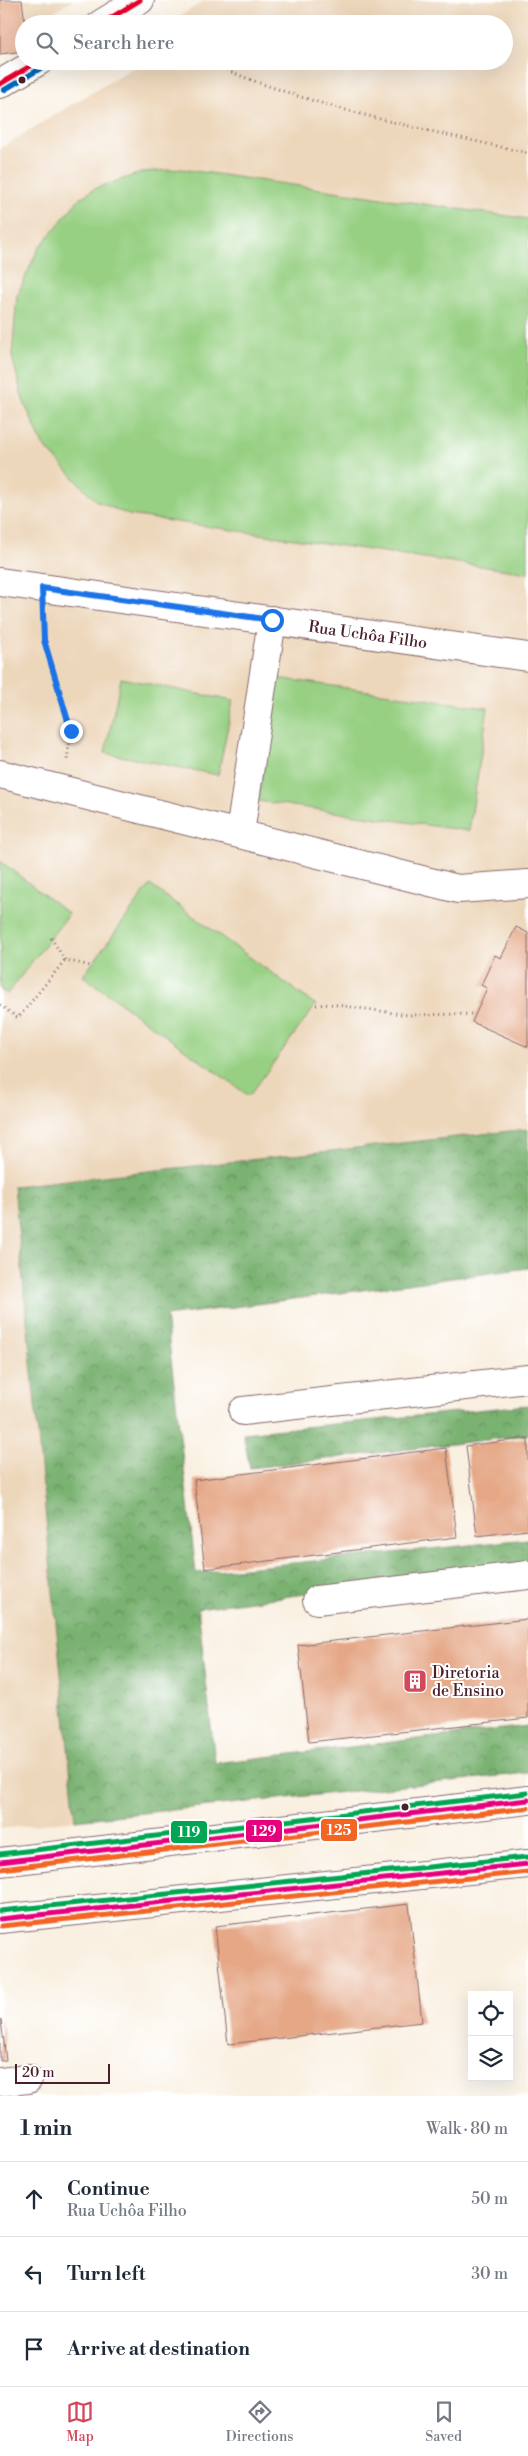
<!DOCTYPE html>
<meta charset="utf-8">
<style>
body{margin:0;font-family:"Libre Bodoni",serif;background:#f2f2f3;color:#1f2937}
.controls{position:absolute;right:15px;bottom:15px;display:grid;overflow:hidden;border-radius:0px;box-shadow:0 5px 20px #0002}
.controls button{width:45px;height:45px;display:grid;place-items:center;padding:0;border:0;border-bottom:1px solid #e0e1e3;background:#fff;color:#1f2937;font:25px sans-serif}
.scale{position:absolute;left:15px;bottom:12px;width:95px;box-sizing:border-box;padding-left:5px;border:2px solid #4a1f2b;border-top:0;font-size:14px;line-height:18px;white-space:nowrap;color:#4a1f2b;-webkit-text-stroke:4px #fff;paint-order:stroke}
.stop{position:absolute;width:15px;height:15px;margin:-11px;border:4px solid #1a73e8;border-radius:50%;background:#fff}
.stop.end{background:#1a73e8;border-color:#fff;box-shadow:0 1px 5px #0008}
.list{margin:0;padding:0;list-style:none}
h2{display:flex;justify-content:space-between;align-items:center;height:65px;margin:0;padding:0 20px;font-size:21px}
h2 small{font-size:16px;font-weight:400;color:#747a83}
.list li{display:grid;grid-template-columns:32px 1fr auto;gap:15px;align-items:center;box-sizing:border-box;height:75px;padding:0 20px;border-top:1px solid #e0e1e3}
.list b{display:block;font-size:19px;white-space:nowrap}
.list p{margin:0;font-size:16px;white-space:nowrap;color:#747a83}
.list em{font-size:16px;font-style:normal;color:#747a83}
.icon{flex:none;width:28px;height:28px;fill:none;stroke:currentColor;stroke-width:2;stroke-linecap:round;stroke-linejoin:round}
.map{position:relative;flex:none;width:528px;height:2096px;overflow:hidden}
.search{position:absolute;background:#fff;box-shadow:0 5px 20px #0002;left:15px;right:15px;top:15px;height:55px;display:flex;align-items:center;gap:12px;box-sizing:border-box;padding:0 18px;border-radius:28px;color:#747a83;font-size:19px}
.sheet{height:290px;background:#fff}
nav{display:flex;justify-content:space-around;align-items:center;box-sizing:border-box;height:70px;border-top:1px solid #e0e1e3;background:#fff;font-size:14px;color:#747a83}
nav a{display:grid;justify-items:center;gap:2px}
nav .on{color:#d1495b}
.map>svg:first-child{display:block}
</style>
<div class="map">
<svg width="528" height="2096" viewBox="0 0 528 2096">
<defs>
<pattern id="forest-crowns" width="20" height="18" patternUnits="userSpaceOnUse" patternTransform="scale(1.25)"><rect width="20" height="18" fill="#79b271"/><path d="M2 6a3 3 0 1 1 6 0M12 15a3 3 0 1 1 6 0" fill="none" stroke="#65905d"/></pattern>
</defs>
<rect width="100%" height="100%" fill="#fff"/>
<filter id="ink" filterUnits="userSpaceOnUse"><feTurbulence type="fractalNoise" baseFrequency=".02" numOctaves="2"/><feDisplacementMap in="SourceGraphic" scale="10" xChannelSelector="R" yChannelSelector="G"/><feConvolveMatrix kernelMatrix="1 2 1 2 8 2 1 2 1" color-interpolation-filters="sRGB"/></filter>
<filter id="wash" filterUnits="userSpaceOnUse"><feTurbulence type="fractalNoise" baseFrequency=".0096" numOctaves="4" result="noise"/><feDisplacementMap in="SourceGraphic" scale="20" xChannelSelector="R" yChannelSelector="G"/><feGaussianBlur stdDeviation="1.12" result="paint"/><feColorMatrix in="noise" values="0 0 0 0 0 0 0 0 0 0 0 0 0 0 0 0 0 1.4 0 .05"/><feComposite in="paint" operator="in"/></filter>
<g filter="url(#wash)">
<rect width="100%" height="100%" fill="#f9f0e1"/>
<!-- built -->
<path fill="#edd7bb" d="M0 0H73L34 24H24Z
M206 0H528V1129L14 1186 75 1820 0 1829V148L144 61H504V24H167Z"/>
<!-- grass -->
<path fill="#97d083" stroke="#707857" d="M181 169 528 219V573L129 515 96 501 43 445 23 400 12 356 17 296 38 249 80 198 96 188 144 172Z
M121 678 233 701 218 775 105 753Z
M277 678 488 708 469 831 258 801Z
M0 861 69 914 7 994 0 989Z
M150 885 316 1005 249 1096 83 976Z"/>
<!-- forest -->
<path fill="url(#forest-crowns)" stroke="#62684e" d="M528 1129V1268L166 1316 196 1573 528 1539V1565L198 1608 215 1763 528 1726V1773L75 1820 14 1186Z
M528 1405V1435L250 1468 243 1433Z"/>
<g id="blocks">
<!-- building -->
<path fill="#e5a786" d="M0 0H22L25 24 24 51 0 54Z
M516 927 528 933V1047L472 1022 487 988 481 985 495 955 501 958Z
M528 1438V1530L477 1536 466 1446Z
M446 1448 457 1537 205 1569 194 1480Z
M528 1619V1718L309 1742 298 1645Z
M409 1904 422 2022 228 2044 215 1926Z
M1 2019 6 2060 0 2061V2020Z"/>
</g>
</g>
<g filter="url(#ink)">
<use href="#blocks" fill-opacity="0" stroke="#87686b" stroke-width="1"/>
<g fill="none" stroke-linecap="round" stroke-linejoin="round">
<!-- minor casing -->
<g stroke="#87686b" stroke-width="30">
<path id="minor" d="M101 24 140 0
M0 84 39 61
M0 582 528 657
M0 774 458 889 528 884
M240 833 272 620
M243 1411 528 1379
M317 1600 528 1575
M0 2082 28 2079"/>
</g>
<!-- major casing -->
<g stroke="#87686b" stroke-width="30">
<path id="major" d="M0 1862 528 1800
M0 1919 528 1864"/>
</g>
<!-- path -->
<path stroke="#87686b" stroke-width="3" stroke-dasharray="1 4" stroke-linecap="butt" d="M209 61C238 77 269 86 301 97 376 120 452 136 528 153
M43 618V640L71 731 67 760
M51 938 65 960 91 966
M0 1005 18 1018 65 960
M316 1005 330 1004 408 1015 475 1014"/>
<!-- minor -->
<use href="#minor" stroke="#fff" stroke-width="28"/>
<!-- major -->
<use href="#major" stroke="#fff" stroke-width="28"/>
<!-- bus-1 casing -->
<g stroke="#fff" stroke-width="9">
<path id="bus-1" d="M0 1862 528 1800
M0 1919 528 1864"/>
</g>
<!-- bus-2 casing -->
<g stroke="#fff" stroke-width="9">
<path id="bus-2" d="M1 1869 528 1808
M1 1926 528 1872"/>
</g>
<!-- bus-3 casing -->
<g stroke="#fff" stroke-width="9">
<path id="bus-3" d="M0 1854 527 1793
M0 1911 527 1857"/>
</g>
<!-- bus-4 casing -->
<g stroke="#fff" stroke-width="9">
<path id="bus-4" d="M101 24 140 0
M0 84 39 61"/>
</g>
<!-- bus-5 casing -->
<g stroke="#fff" stroke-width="9">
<path id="bus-5" d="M4 90 43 67"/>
</g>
<!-- bus-1 -->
<use href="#bus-1" stroke="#e5007d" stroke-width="5"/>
<!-- bus-2 -->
<use href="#bus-2" stroke="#f26522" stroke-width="5"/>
<!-- bus-3 -->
<use href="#bus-3" stroke="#00a651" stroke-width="5"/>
<!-- bus-4 -->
<use href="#bus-4" stroke="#e4002b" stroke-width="5"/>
<!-- bus-5 -->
<use href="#bus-5" stroke="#0065bd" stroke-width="5"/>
</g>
</g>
<g fill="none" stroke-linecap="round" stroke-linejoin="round" filter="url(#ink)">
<!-- route -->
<path stroke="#1a73e8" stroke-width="6" d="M71 731 44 640 42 588 272 620"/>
</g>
<!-- icons -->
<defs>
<g id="building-square" transform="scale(1.25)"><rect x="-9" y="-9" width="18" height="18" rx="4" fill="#d1495b" stroke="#fff"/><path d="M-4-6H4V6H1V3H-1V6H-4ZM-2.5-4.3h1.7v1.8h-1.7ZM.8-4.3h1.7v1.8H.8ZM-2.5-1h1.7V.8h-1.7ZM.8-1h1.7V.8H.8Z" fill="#fff"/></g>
</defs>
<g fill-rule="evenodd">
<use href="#building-square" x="415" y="1681"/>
</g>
<!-- markers -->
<g fill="#4a1f2b" stroke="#fff" stroke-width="2">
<circle cx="22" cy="80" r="4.5"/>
<circle cx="405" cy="1807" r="4.5"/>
</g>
<g text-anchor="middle" stroke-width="4" stroke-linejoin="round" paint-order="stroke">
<!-- street labels -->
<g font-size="16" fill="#4a1f2b" stroke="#fff">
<text transform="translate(368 634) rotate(8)" y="6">Rua Uchôa Filho</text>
</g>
<!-- poi labels -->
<g font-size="16" fill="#4a1f2b" stroke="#fff" text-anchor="start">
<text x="432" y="1678">Diretoria<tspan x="432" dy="18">de Ensino</tspan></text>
</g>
</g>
<g stroke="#fff" stroke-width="2">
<rect x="320" y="1818" width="38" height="24" rx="5" fill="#f26522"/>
<rect x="245" y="1819" width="38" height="24" rx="5" fill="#e5007d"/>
<rect x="170" y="1820" width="38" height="24" rx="5" fill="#00a651"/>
</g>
<g font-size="14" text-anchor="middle" font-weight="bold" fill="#fff">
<text x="339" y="1835">125</text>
<text x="264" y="1836">129</text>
<text x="189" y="1837">119</text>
</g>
</svg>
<div class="controls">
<button><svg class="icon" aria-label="locate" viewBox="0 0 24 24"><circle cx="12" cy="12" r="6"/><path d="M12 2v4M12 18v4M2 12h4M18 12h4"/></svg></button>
<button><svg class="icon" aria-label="layers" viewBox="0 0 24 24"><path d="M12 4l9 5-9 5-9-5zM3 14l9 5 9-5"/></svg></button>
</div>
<div class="scale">20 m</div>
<div class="stop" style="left:272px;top:620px"></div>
<div class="stop end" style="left:71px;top:731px"></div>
<div class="search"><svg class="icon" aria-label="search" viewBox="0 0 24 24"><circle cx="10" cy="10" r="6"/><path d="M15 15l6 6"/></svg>Search here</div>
</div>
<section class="sheet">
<h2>1 min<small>Walk · 80 m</small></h2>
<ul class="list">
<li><svg class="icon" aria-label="ahead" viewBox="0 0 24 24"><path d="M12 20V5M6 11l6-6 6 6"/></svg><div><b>Continue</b><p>Rua Uchôa Filho</p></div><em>50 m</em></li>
<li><svg class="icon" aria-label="left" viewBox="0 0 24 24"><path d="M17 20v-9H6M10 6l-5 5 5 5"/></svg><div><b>Turn left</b></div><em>30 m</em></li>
<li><svg class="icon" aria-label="arrive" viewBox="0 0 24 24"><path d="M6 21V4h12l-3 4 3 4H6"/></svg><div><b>Arrive at destination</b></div></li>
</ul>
</section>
<nav>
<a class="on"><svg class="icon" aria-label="map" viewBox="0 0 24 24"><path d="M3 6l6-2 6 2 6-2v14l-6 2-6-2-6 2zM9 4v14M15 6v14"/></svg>Map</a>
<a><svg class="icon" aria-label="directions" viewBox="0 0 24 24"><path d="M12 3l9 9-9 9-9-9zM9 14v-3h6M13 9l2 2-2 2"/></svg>Directions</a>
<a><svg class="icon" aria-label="saved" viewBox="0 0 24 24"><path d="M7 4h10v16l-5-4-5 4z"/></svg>Saved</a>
</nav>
